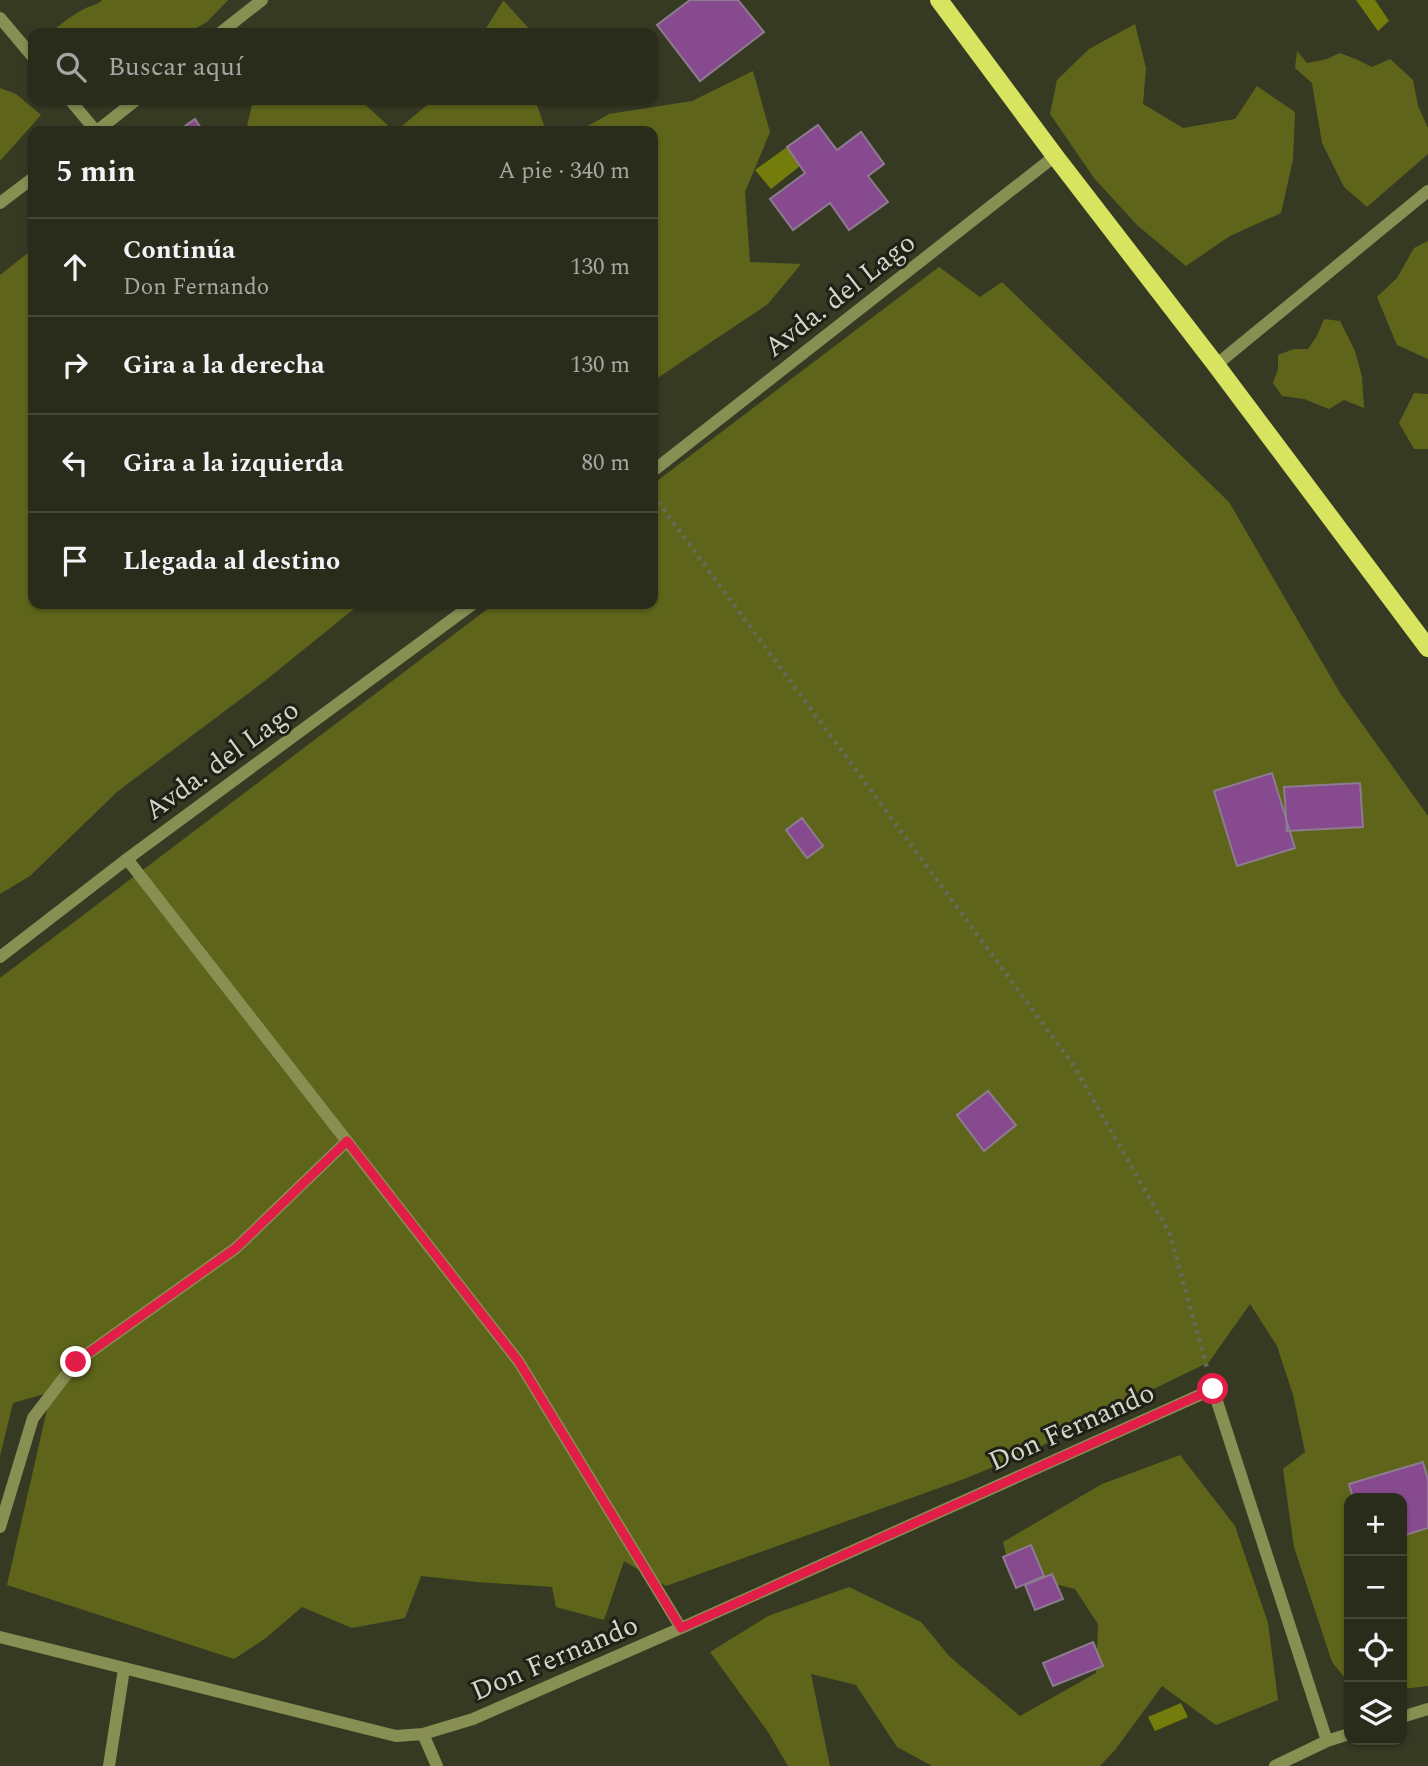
<!DOCTYPE html>
<html lang="es">
<meta charset="utf-8">
<style>
body{margin:0;font-family:Spectral,serif;background:#313423;color:#f1f3f6}
.controls{position:absolute;right:21px;bottom:21px;display:grid;overflow:hidden;border-radius:14px;box-shadow:0 2px 5px #0004}
.controls button{width:63px;height:63px;display:grid;place-items:center;padding:0;border:0;border-bottom:2px solid #454839;background:#292c1a;color:#f1f3f6;font:35px sans-serif}
.stop{position:absolute;width:21px;height:21px;margin:-16px;border:5px solid #e11d48;border-radius:50%;background:#fff}
.stop.end{background:#e11d48;border-color:#fff;box-shadow:0 2px 7px #0008}
.list{margin:0;padding:0;list-style:none}
h2{display:flex;justify-content:space-between;align-items:center;height:91px;margin:0;padding:0 28px;font-size:30px}
h2 small{font-size:23px;font-weight:400;color:#a5a7a2}
.list li{display:grid;grid-template-columns:46px 1fr auto;gap:21px;align-items:center;box-sizing:border-box;height:98px;padding:0 28px;border-top:2px solid #454839}
.list b{display:block;font-size:26px;white-space:nowrap}
.list p{margin:0;font-size:23px;white-space:nowrap;color:#a5a7a2}
.list em{font-size:23px;font-style:normal;color:#a5a7a2}
.icon{flex:none;width:38px;height:38px;fill:none;stroke:currentColor;stroke-width:2;stroke-linecap:round;stroke-linejoin:round}
.map{position:relative;flex:none;width:1428px;height:1766px;overflow:hidden}
.search{position:absolute;background:#292c1a;box-shadow:0 2px 5px #0004;left:28px;top:28px;width:630px;height:77px;display:flex;align-items:center;gap:18px;box-sizing:border-box;padding:0 24px;border-radius:14px;color:#a5a7a2;font-size:26px}
.panel{position:absolute;background:#292c1a;box-shadow:0 2px 5px #0004;left:28px;top:126px;width:630px;height:483px;border-radius:14px}
.map>svg:first-child{display:block}
</style>
<div class="map">
<svg width="1428" height="1766" viewBox="0 0 1428 1766">
<rect width="100%" height="100%" fill="#373a23"/>
<!-- green -->
<path fill="#5e651b" d="M102 0H228L208 21 189 33H50C61 24 73 14 86 8 93 5 97 5 102 0Z
M503 1H504L533 33H483Z
M1135 24 1146 68 1143 104 1183 128 1235 119 1257 86 1295 112 1293 160 1281 213 1230 236 1186 266 1137 225 1094 178 1050 114 1057 80 1089 49Z
M1297 51 1307 63 1327 59 1340 53 1358 60 1372 67 1390 59 1413 80 1418 106 1428 128V154L1367 207 1344 187 1322 143 1312 83 1295 68Z
M753 71 770 132 745 192 750 262 801 264 768 304 653 381V131H579L609 114 692 101Z
M0 88 16 94 41 115 0 161Z
M253 100H360L394 131H246Z
M433 100H537L536 102 546 131H396Z
M1428 241V359L1397 345 1377 297 1397 278 1414 248Z
M33 249V604H360L266 680 118 791 30 876 0 894V275Z
M939 267 980 297 1002 282 1229 502 1340 693 1428 816V1686L1402 1689V1498H1349V1683L1332 1662 1294 1547 1283 1469 1305 1452 1293 1395 1277 1346 1250 1304 1209 1362 1100 1415 1034 1450 964 1479 666 1586 624 1561 604 1620 556 1607 552 1587 477 1582 421 1576 405 1618 352 1628 302 1607 266 1638 234 1659 7 1585 51 1392 13 1403 0 1456V978L494 604H653V484Z
M1324 319 1340 321 1355 351 1362 377 1364 408 1344 400 1329 409 1304 399 1282 396 1273 383 1278 369V355L1294 349H1308L1317 336Z
M1414 393 1428 394V449H1414L1399 423Z
M1180 1455 1235 1526 1268 1623 1278 1700 1216 1725 1162 1686 1115 1750 1100 1766H932L897 1747 856 1685 811 1674 830 1766H788L768 1732 710 1652 768 1616 849 1587 921 1622 950 1657 1020 1716 1096 1673 1098 1624 1075 1589 1010 1573 1003 1542 1102 1484Z"/>
<!-- water -->
<path fill="#747d0b" d="M1356 0H1375L1389 21 1378 31Z
M787 147 800 166 771 189 755 170Z
M1181 1703 1188 1717 1155 1731 1148 1717Z"/>
<!-- building -->
<path fill="#874a8e" stroke="#8d7b8f" stroke-width="2" d="M690 0H738L764 32 700 81 657 25Z
M195 119 203 131H178Z
M818 125 837 150 861 132 884 164 868 176 888 202 849 230 830 203 793 230 770 199 805 173 787 147Z
M1272 773 1295 848 1237 866 1214 791Z
M1360 783 1363 827 1287 831 1284 787Z
M802 818 823 846 807 858 786 830Z
M988 1091 1016 1125 984 1151 957 1115Z
M1423 1462 1428 1480V1528L1402 1536V1498H1353L1349 1484Z
M1031 1545 1044 1576 1016 1588 1003 1557Z
M1052 1574 1063 1599 1035 1610 1025 1585Z
M1093 1642 1103 1666 1053 1686 1043 1663Z"/>
<g fill="none" stroke-linecap="round" stroke-linejoin="round">
<!-- path -->
<path stroke="#676a56" stroke-width="4.5" stroke-dasharray="3.5 5" stroke-linecap="butt" d="M653 495 1072 1063 1170 1234 1207 1368"/>
<!-- minor -->
<path stroke="#878f53" stroke-width="12" d="M0 18 33 57
M220 33 262 0
M70 100 96 131
M97 131 136 100
M0 203 33 178
M1216 365 1428 191
M653 471 1055 156
M127 859 519 1362 681 1628
M0 957 127 859 473 604
M0 1527 33 1418 76 1362 236 1248 347 1141
M0 1637 396 1736 423 1734 473 1719 681 1628 1213 1389 1327 1741
M1402 1717 1428 1709
M423 1734 437 1766
M109 1766 124 1669
M1275 1766 1327 1741 1349 1734"/>
<!-- major -->
<path stroke="#d7e460" stroke-width="18" d="M939 0 1055 156 1216 365 1428 648"/>
</g>
<g fill="none" stroke-linecap="round" stroke-linejoin="round">
<!-- route -->
<path stroke="#e11d48" stroke-width="9" d="M76 1362 236 1248 347 1141 519 1362 681 1628 1213 1389"/>
</g>
<g text-anchor="middle" stroke-width="6" stroke-linejoin="round" paint-order="stroke">
<!-- street labels -->
<g font-size="28" fill="#d4d6c9" stroke="#1f2016">
<text transform="translate(839 294) rotate(-38)" y="10">Avda. del Lago</text>
<text transform="translate(221 759) rotate(-36)" y="10">Avda. del Lago</text>
<text transform="translate(1071 1426) rotate(-24)" y="10">Don Fernando</text>
<text transform="translate(554 1657) rotate(-23)" y="10">Don Fernando</text>
</g>
</g>
</svg>
<div class="controls">
<button>+</button>
<button>−</button>
<button><svg class="icon" aria-label="locate" viewBox="0 0 24 24"><circle cx="12" cy="12" r="6"/><path d="M12 2v4M12 18v4M2 12h4M18 12h4"/></svg></button>
<button><svg class="icon" aria-label="layers" viewBox="0 0 24 24"><path d="M12 4l9 5-9 5-9-5zM3 14l9 5 9-5"/></svg></button>
</div>
<div class="stop" style="left:1213px;top:1389px"></div>
<div class="stop end" style="left:76px;top:1362px"></div>
<div class="search"><svg class="icon" aria-label="search" viewBox="0 0 24 24"><circle cx="10" cy="10" r="6"/><path d="M15 15l6 6"/></svg>Buscar aquí</div>
<section class="panel">
<h2>5 min<small>A pie · 340 m</small></h2>
<ul class="list">
<li><svg class="icon" aria-label="ahead" viewBox="0 0 24 24"><path d="M12 20V5M6 11l6-6 6 6"/></svg><div><b>Continúa</b><p>Don Fernando</p></div><em>130 m</em></li>
<li><svg class="icon" aria-label="right" viewBox="0 0 24 24"><path d="M7 20v-9h11M14 6l5 5-5 5"/></svg><div><b>Gira a la derecha</b></div><em>130 m</em></li>
<li><svg class="icon" aria-label="left" viewBox="0 0 24 24"><path d="M17 20v-9H6M10 6l-5 5 5 5"/></svg><div><b>Gira a la izquierda</b></div><em>80 m</em></li>
<li><svg class="icon" aria-label="arrive" viewBox="0 0 24 24"><path d="M6 21V4h12l-3 4 3 4H6"/></svg><div><b>Llegada al destino</b></div></li>
</ul>
</section>
</div>
